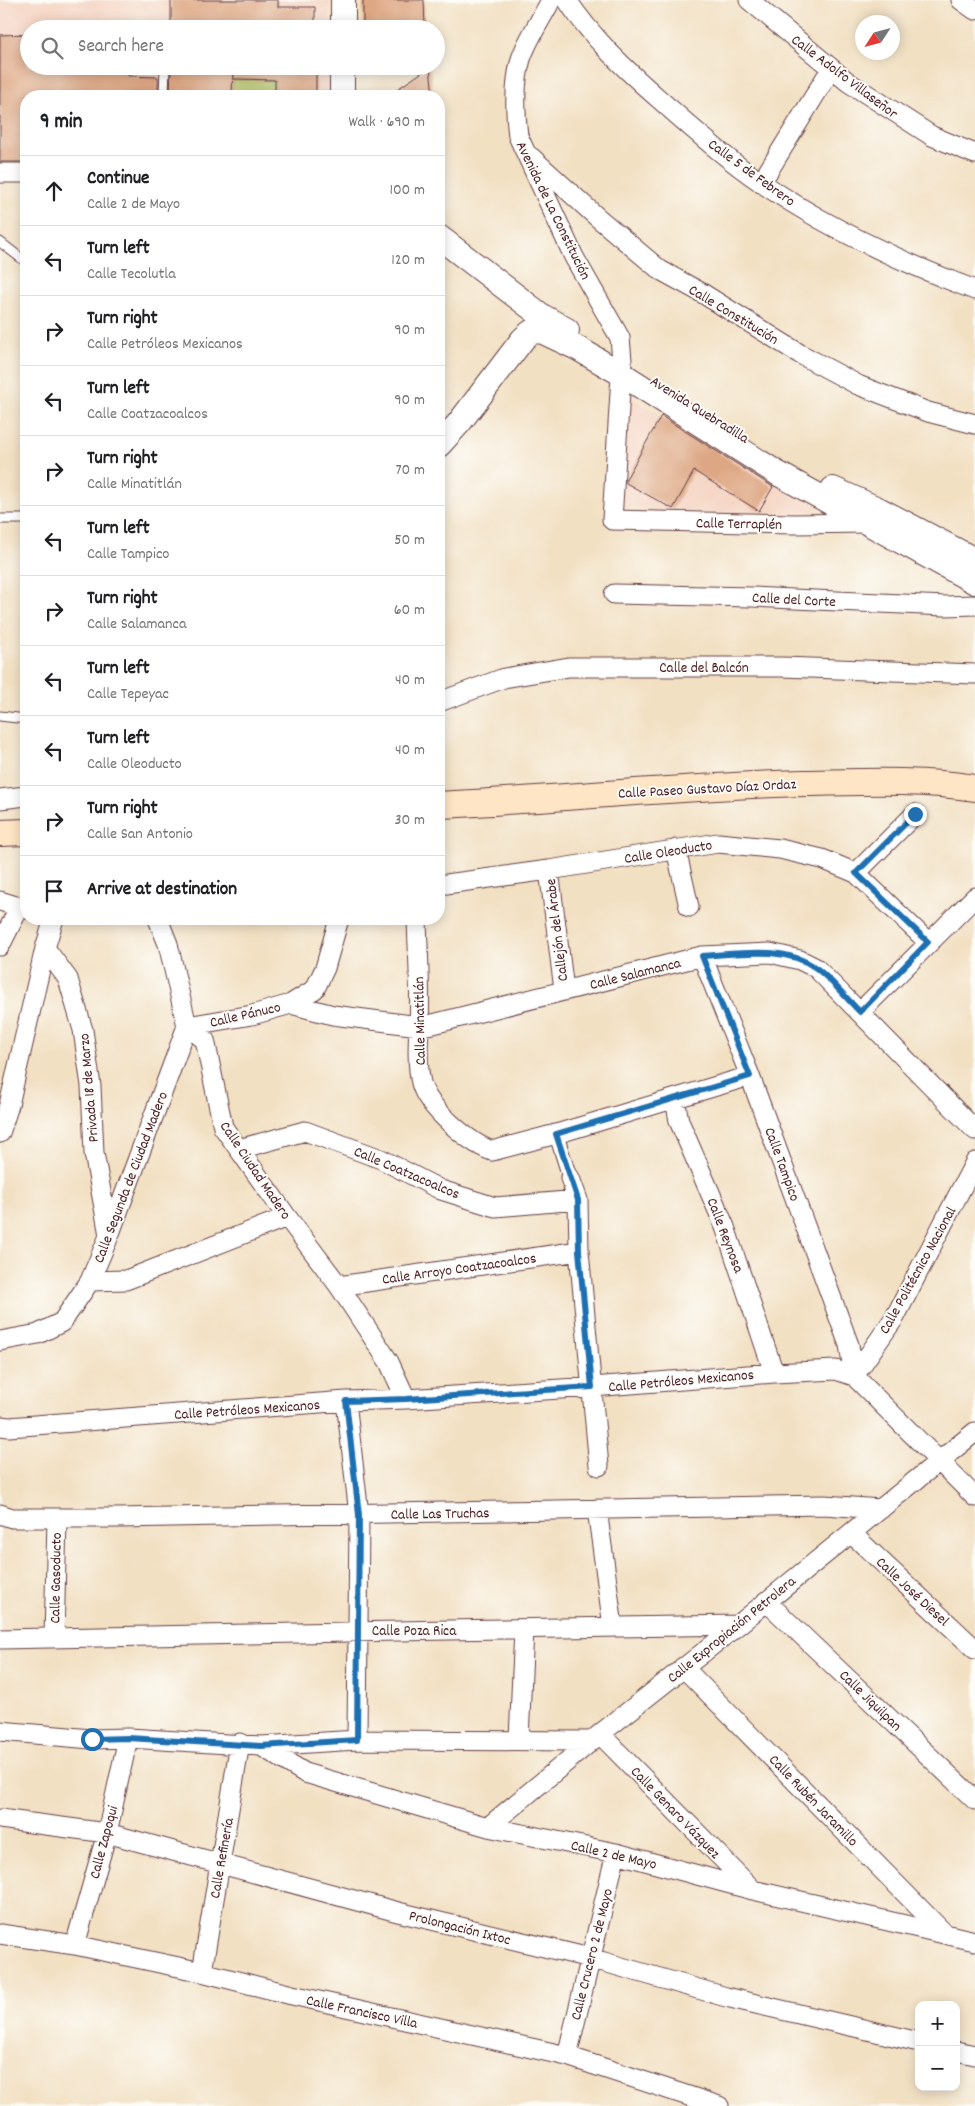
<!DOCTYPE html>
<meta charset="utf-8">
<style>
body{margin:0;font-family:Dekko,sans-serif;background:#f6f6f6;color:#202124}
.controls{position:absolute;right:15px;bottom:15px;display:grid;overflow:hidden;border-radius:10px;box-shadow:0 2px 12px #0003}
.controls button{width:45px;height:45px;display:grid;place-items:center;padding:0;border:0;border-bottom:1px solid #e0e0e0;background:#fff;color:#202124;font:25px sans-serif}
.compass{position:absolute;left:855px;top:15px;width:45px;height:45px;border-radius:50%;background:#fff;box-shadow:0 2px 12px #0003;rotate:234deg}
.stop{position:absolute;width:15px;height:15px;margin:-11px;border:4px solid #1f6fb2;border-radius:50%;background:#fff}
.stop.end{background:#1f6fb2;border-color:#fff;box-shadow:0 1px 5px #0008}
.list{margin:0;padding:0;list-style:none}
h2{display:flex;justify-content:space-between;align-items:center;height:65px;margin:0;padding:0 20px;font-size:21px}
h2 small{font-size:16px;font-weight:400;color:#757577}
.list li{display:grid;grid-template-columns:32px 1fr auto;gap:15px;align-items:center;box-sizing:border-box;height:70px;padding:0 20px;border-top:1px solid #e0e0e0}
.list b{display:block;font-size:19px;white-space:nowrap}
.list p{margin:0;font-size:16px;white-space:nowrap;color:#757577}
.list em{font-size:16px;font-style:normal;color:#757577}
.icon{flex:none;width:28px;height:28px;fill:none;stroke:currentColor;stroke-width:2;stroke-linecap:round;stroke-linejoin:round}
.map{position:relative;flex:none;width:975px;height:2106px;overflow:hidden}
.search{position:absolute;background:#fff;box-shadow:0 2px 12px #0003;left:20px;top:20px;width:425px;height:55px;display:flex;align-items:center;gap:12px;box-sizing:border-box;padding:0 18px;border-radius:28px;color:#757577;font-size:19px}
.panel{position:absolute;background:#fff;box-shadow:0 2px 12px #0003;left:20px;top:90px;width:425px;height:835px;border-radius:20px}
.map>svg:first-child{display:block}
</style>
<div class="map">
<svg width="975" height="2106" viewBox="0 0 975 2106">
<rect width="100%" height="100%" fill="#fdfcf7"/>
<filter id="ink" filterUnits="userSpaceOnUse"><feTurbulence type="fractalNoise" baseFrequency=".02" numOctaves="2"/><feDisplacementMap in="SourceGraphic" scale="10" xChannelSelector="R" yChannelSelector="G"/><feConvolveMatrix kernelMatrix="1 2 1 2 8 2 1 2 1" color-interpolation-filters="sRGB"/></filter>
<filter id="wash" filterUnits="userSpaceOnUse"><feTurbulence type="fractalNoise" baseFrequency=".0096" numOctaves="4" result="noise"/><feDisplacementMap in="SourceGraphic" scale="20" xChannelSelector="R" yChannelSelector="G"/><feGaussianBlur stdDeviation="1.12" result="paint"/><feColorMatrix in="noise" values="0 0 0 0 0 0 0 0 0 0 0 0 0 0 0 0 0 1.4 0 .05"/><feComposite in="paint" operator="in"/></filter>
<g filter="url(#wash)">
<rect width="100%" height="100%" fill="#f2e0c3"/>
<!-- built -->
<path fill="#f5d3c1" d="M0 0H329V29H29V66H330V96H26V166H0Z
M624 393 816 507 808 520 623 507Z"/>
<!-- green -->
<path fill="#b1bd5f" stroke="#7e6e45" d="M233 79 275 80V96H232Z"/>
<g id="blocks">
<!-- building -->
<path fill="#dea784" d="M171 0H278V7H315V29H171Z
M363 0H424L425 29H363Z
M29 34V66H128V76L158 77V96H26V162H0V35Z
M171 66H233L232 96H170Z
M234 66H316V96H275V80L234 79Z
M430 67 433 96H387Z
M661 416 773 487 759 511 694 471 673 509 626 483V479Z"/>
</g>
</g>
<g filter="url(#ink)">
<use href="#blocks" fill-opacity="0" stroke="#633c42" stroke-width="1"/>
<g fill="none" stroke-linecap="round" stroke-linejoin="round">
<!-- service casing -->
<g stroke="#633c42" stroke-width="11">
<path id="service" d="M164 96 165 66
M0 242 26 262
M0 519H26
M0 716 26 719"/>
</g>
<!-- pedestrian casing -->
<g stroke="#633c42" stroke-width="16">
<path id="pedestrian" d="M556 1134 570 1178"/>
</g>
<!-- minor casing -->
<g stroke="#633c42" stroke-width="21">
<path id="minor" d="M551 0C542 18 527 40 521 59 514 83 515 111 518 136L574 257 620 338 622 360 612 520 795 524 867 523
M567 0C592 38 625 69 659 99 692 128 726 159 762 183 827 228 901 262 975 290
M749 0 848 82 932 136 975 154
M961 0 975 10
M531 157 597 217 660 270 702 293 800 354 858 385 928 412 975 424
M0 173H26
M761 183 831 69
M614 594 752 597 945 606 975 605
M439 702 504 678 569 667H782L975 674
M0 799 26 796
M676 849 689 907
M549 870 564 990
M856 873 915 814
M439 885 549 870 718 843 780 849 822 859 856 873 928 942
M0 901 26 909
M158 919 168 944 187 1026 205 1040 223 1127 287 1217 339 1286 389 1362 406 1399
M417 919C418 954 421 991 419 1026 418 1045 417 1064 421 1083 427 1107 469 1143 492 1151L556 1134 750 1076
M0 946 20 906
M45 948 68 979 83 1030 91 1086 94 1153 109 1235
M702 956 750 1076 849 1345 854 1376
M291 1004 333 1015 419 1026 433 1024 702 956 770 953 800 960 816 968 975 1130
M860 1012 975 897
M187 1026 252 1015 291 1004 315 989 325 968 339 919
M675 1099 679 1121 725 1227 774 1373
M0 1133 9 1105 45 948 54 919
M239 1149 305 1131 381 1159 441 1190 495 1207 578 1200
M570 1178 578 1200 579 1251 599 1466
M90 1281 126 1280 287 1217
M339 1286 579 1251
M0 1341 38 1334 62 1322 90 1281 109 1236 187 1026
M854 1376 895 1317 975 1162
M346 1401 359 1515 357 1740
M0 1426 9 1427 346 1401 406 1399 592 1387 774 1373 836 1370 854 1376 975 1497
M597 1509 613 1627
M0 1514 12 1518H118L824 1505 881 1509
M851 1533 975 1649
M766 1601 975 1800
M54 1638 57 1519
M0 1639C246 1632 492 1630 738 1625
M683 1667 944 1933
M0 1731 91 1739 128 1738 261 1746 357 1740 591 1741
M600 1734 752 1889
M519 1739 524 1629
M261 1746 305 1773 488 1827 616 1853 753 1890 975 1941
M0 1819 107 1833 398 1912 590 1958 726 1997 919 2042
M488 1827 600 1734 738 1625 975 1432
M0 1934 75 1945 202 1972 292 1995 567 2056 719 2106
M75 1945 107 1833 128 1738
M202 1972 240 1743
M956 2051 975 2055
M567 2056 616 1853"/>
</g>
<!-- tertiary casing -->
<g stroke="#633c42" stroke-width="26">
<path id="tertiary" d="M343 29V0
M342 96V66
M439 237 542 316 567 330
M439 445 459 423 523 339 531 332 541 331 577 348 620 373 777 473 975 582
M833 489 880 510 975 560"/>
</g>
<!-- secondary casing -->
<g stroke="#633c42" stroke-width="28">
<path id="secondary" d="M439 805C561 799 683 786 805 783 862 782 919 779 975 788
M0 833 26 832"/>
</g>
<!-- service -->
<use href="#service" stroke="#fff" stroke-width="9"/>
<!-- pedestrian -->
<use href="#pedestrian" stroke="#fff" stroke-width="14"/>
<!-- minor -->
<use href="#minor" stroke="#fff" stroke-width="19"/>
<!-- tertiary -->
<use href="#tertiary" stroke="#fff" stroke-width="24"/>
<!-- secondary -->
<use href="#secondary" stroke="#fee5c5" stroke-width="26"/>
</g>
</g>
<g fill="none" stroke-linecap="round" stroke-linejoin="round" filter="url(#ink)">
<!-- route -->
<path stroke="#1f6fb2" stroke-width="6" d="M92 1739 128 1738 261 1746 357 1740 359 1515 346 1401 406 1399 592 1387 579 1251 578 1200 556 1134 750 1076 702 956C738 954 784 945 816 968 832 980 846 998 860 1012L928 942 856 873 915 814"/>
</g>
<g text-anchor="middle" stroke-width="4" stroke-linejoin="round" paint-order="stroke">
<!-- street labels -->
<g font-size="15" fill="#4a1f2b" stroke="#fdfcf7">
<text transform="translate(845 76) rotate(37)" y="5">Calle Adolfo Villaseñor</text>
<text transform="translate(752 172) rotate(36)" y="5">Calle 5 de Febrero</text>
<text transform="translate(554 210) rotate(64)" y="5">Avenida de La Constitución</text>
<text transform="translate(734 314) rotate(31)" y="5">Calle Constitución</text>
<text transform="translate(700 409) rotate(32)" y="5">Avenida Quebradilla</text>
<text transform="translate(739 523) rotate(1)" y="5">Calle Terraplén</text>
<text transform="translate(794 599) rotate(3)" y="5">Calle del Corte</text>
<text x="704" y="672">Calle del Balcón</text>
<text transform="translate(707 788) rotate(-3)" y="5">Calle Paseo Gustavo Díaz Ordaz</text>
<text transform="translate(668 851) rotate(-9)" y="5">Calle Oleoducto</text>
<text transform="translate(556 930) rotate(-97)" y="5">Callejón del Árabe</text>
<text transform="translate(635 973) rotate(-14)" y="5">Calle Salamanca</text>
<text transform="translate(245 1014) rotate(-13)" y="5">Calle Pánuco</text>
<text transform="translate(419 1021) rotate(-91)" y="5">Calle Minatitlán</text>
<text transform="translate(88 1088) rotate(-95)" y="5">Privada 18 de Marzo</text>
<text transform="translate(783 1164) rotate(70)" y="5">Calle Tampico</text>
<text transform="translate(256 1170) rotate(56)" y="5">Calle Ciudad Madero</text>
<text transform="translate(407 1172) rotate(23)" y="5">Calle Coatzacoalcos</text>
<text transform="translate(130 1177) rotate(-69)" y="5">Calle Segunda de Ciudad Madero</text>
<text transform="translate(726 1235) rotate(69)" y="5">Calle Reynosa</text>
<text transform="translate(459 1268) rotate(-8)" y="5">Calle Arroyo Coatzacoalcos</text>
<text transform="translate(917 1270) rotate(-61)" y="5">Calle Politécnico Nacional</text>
<text transform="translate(681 1380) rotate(-5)" y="5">Calle Petróleos Mexicanos</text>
<text transform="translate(247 1409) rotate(-4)" y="5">Calle Petróleos Mexicanos</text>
<text transform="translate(440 1513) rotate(-1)" y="5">Calle Las Truchas</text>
<text transform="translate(55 1578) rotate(-89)" y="5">Calle Gasoducto</text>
<text transform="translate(913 1591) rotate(43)" y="5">Calle José Diesel</text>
<text transform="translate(731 1629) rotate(-39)" y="5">Calle Expropiación Petrolera</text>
<text x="414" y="1635">Calle Poza Rica</text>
<text transform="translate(871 1700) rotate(44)" y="5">Calle Jiquilpan</text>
<text transform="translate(814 1800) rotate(46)" y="5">Calle Rubén Jaramillo</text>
<text transform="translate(676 1812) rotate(46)" y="5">Calle Genaro Vázquez</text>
<text transform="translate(103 1842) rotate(-75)" y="5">Calle Zapoqui</text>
<text transform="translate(614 1854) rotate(13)" y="5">Calle 2 de Mayo</text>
<text transform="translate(221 1858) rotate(-80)" y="5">Calle Refinería</text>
<text transform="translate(460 1927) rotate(14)" y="5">Prolongación Ixtoc</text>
<text transform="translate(591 1954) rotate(-76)" y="5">Calle Crucero 2 de Mayo</text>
<text transform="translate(362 2011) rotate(12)" y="5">Calle Francisco Villa</text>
</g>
</g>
</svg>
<div class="controls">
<button>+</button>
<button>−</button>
</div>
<svg class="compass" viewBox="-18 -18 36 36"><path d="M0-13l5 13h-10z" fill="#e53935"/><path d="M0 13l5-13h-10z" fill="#757577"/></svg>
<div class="stop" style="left:92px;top:1739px"></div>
<div class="stop end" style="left:915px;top:814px"></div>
<div class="search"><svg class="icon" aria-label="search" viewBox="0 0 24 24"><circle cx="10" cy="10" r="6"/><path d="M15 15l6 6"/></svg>Search here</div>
<section class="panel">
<h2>9 min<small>Walk · 690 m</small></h2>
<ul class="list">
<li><svg class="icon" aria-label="ahead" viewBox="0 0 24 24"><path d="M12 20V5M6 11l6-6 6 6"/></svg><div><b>Continue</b><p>Calle 2 de Mayo</p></div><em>100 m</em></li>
<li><svg class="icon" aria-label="left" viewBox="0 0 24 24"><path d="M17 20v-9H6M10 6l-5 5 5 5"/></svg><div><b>Turn left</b><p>Calle Tecolutla</p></div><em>120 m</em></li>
<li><svg class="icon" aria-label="right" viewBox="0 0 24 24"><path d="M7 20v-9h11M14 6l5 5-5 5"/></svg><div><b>Turn right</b><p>Calle Petróleos Mexicanos</p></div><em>90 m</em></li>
<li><svg class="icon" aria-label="left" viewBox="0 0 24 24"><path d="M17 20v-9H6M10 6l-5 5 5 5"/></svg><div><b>Turn left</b><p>Calle Coatzacoalcos</p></div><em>90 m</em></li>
<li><svg class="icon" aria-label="right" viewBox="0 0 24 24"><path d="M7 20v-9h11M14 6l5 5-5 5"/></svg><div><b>Turn right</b><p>Calle Minatitlán</p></div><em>70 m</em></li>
<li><svg class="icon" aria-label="left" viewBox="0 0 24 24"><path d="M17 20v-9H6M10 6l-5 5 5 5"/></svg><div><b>Turn left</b><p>Calle Tampico</p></div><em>50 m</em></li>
<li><svg class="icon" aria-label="right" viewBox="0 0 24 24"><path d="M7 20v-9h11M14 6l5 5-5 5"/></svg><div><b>Turn right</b><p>Calle Salamanca</p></div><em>60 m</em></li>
<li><svg class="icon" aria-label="left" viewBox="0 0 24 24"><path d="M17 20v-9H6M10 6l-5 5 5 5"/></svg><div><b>Turn left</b><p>Calle Tepeyac</p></div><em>40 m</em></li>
<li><svg class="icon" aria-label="left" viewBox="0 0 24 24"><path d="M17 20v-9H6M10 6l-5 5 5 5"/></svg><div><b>Turn left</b><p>Calle Oleoducto</p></div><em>40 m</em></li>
<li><svg class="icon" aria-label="right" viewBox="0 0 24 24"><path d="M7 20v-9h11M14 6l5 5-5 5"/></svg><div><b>Turn right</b><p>Calle San Antonio</p></div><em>30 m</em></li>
<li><svg class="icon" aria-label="arrive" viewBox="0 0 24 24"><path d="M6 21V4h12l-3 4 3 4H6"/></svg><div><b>Arrive at destination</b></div></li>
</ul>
</section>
</div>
